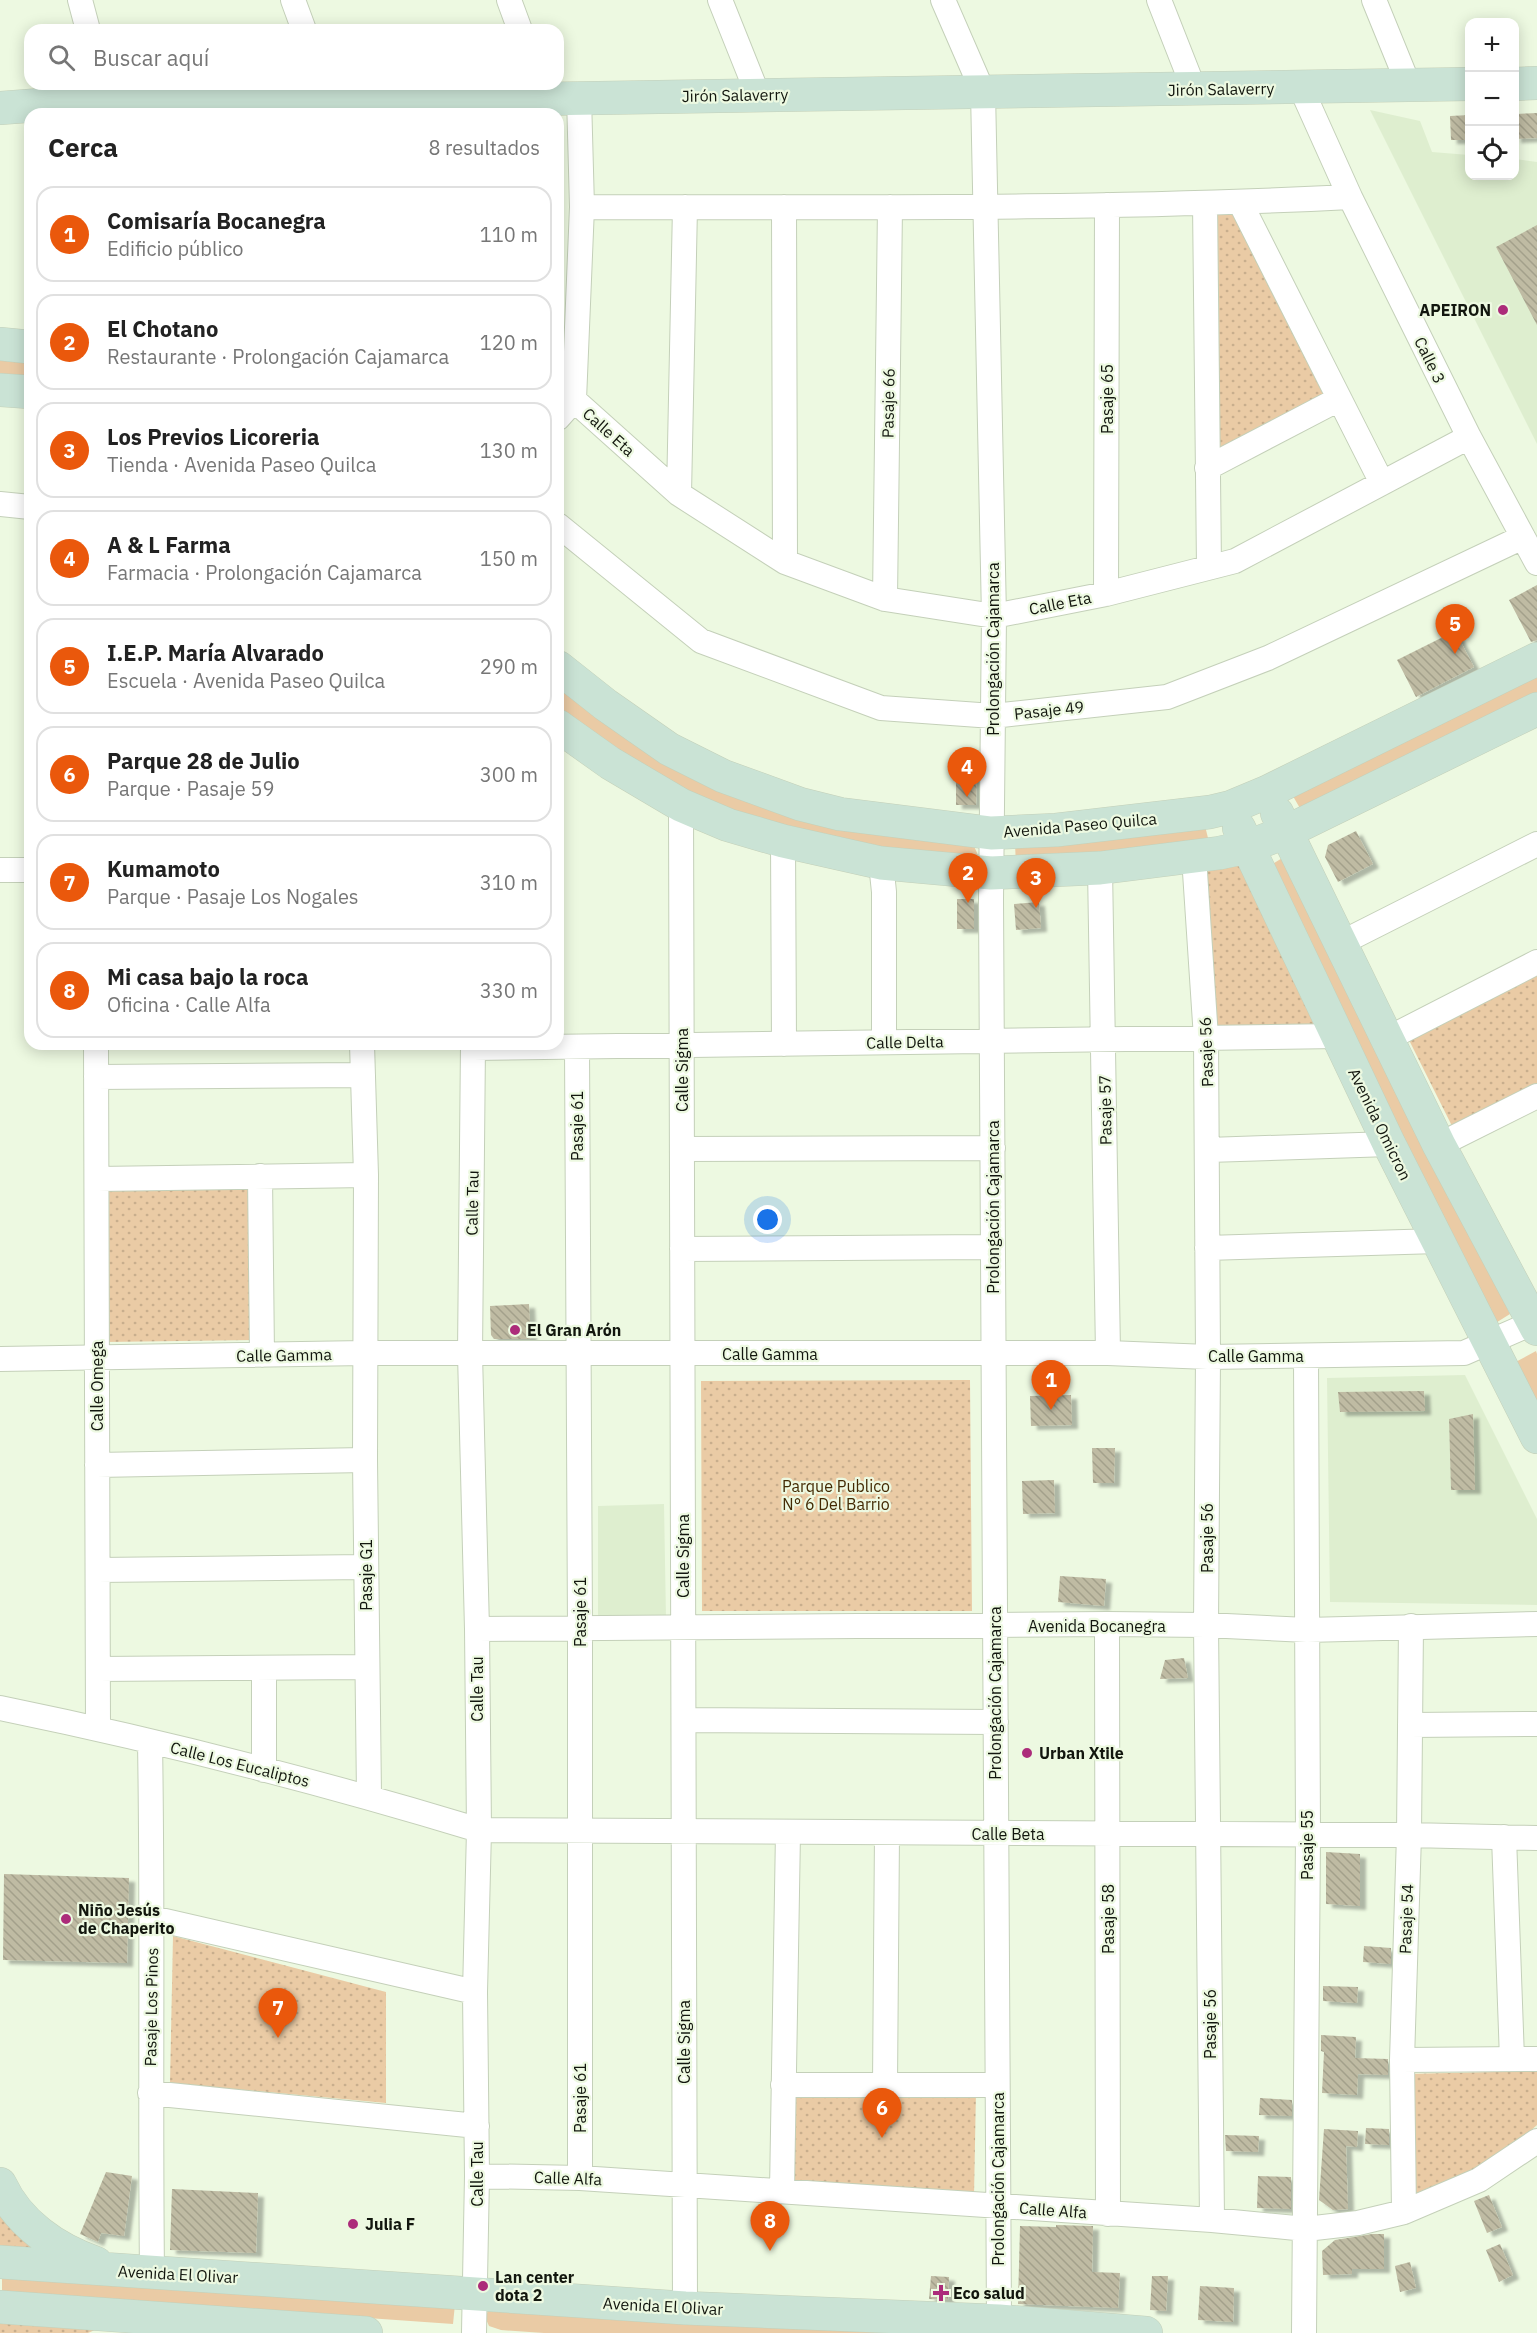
<!DOCTYPE html>
<html lang="es">
<meta charset="utf-8">
<style>
body{margin:0;font-family:"IBM Plex Sans",sans-serif;background:#f2f2f2;color:#222}
.controls{position:absolute;right:18px;top:18px;display:grid;overflow:hidden;border-radius:12px;box-shadow:0 3px 15px #0003}
.controls button{width:54px;height:54px;display:grid;place-items:center;padding:0;border:0;border-bottom:2px solid #e0e0e0;background:#fff;color:#222;font:30px sans-serif}
.you{position:absolute;left:768px;top:1220px;width:21px;height:21px;margin:-15px;border:4px solid #fff;border-radius:50%;background:#1a73e8;box-shadow:0 0 0 9px #1a73e833}
.badge{display:grid;place-items:center;width:39px;height:39px;border-radius:50%;background:#ea580c;color:#fff;font-size:20px;font-weight:700}
.pin{position:absolute;translate:-50% -50px;filter:drop-shadow(0 2px 3px #0008)}
.pin::after{content:'';position:absolute;top:32px;width:21px;height:18px;background:inherit;clip-path:polygon(0 0,100% 0,50% 100%)}
.list{margin:0;padding:0;list-style:none}
h2{display:flex;justify-content:space-between;align-items:center;height:78px;margin:0;padding:0 24px;font-size:26px}
h2 small{font-size:20px;font-weight:400;color:#767676}
.list li{display:grid;grid-template-columns:39px 1fr auto;gap:18px;align-items:center;box-sizing:border-box;height:96px;margin:0 12px 12px;padding:0 12px;border:2px solid #e0e0e0;border-radius:18px}
.list b{display:block;font-size:22px;white-space:nowrap}
.list p{margin:0;font-size:20px;white-space:nowrap;color:#767676}
.list em{font-size:20px;font-style:normal;color:#767676}
.icon{flex:none;width:33px;height:33px;fill:none;stroke:currentColor;stroke-width:2;stroke-linecap:round;stroke-linejoin:round}
.map{position:relative;flex:none;width:1537px;height:2333px;overflow:hidden}
.search{position:absolute;background:#fff;box-shadow:0 3px 15px #0003;left:24px;top:24px;width:540px;height:66px;display:flex;align-items:center;gap:15px;box-sizing:border-box;padding:0 21px;border-radius:18px;color:#767676;font-size:22px}
.panel{position:absolute;background:#fff;box-shadow:0 3px 15px #0003;left:24px;top:108px;width:540px;height:942px;border-radius:18px}
.map>svg:first-child{display:block}
</style>
<div class="map">
<svg width="1537" height="2333" viewBox="0 0 1537 2333">
<defs>
<pattern id="park-dots" width="8" height="8" patternUnits="userSpaceOnUse" patternTransform="scale(1.5)"><rect width="8" height="8" fill="#eacba5"/><path d="M2 2h.1M6 6h.1" fill="none" stroke="#c8ae8d" stroke-width="1.8" stroke-linecap="round"/></pattern>
<pattern id="building-back-hatch" width="6" height="6" patternUnits="userSpaceOnUse" patternTransform="scale(1.5)"><rect width="6" height="6" fill="#bfbba3"/><path d="M-1 5l2 2M0 0l6 6M5-1l2 2" fill="none" stroke="#a3a08b"/></pattern>
<filter id="shadow"><feDropShadow dx="6" dy="4" stdDeviation="1.5" flood-color="#0004"/></filter>
</defs>
<rect width="100%" height="100%" fill="#edf9e1"/>
<!-- built -->
<path fill="#deeecf" d="M1370 110 1420 121 1432 152 1469 155 1470 176H1514L1515 159 1537 162V444Z
M1465 1375 1537 1519V1605L1330 1602 1327 1378Z
M664 1504 666 1618H598V1506Z"/>
<!-- grass -->
<path fill="#eacba5" d="M0 355 30 358V385L0 382Z
M1537 666V695L1301 810 1290 791Z
M558 679 662 760 973 844 978 855 973 863 736 820 663 785 558 710Z
M1204 822 1210 846 1016 865 1015 844Z
M1284 857 1510 1314 1494 1324 1264 869Z
M1536 1351 1537 1354V1417L1510 1365Z
M2 2274 455 2304 453 2324 2 2292Z
M500 2306 887 2333H544L501 2330 489 2326 485 2317 488 2311Z"/>
<!-- park -->
<path fill="url(#park-dots)" d="M1231 209 1326 398 1213 454 1212 211Z
M1241 860 1317 1022 1301 1030 1208 1032 1197 868Z
M1537 970V1085L1453 1128 1407 1036Z
M255 1179V1340L105 1342V1183Z
M970 1380 972 1611H702L701 1381Z
M173 1936 386 1992V2103L170 2083Z
M1537 2071V2125L1502 2156 1414 2202 1405 2074Z
M976 2091 974 2196 789 2184 790 2093Z
M0 2203 54 2257 0 2254Z
M0 2318 104 2326 88 2333H0Z"/>
<!-- building -->
<path fill="url(#building-back-hatch)" filter="url(#shadow)" d="M1537 113V138L1515 139V114Z
M1470 115V140H1451L1450 116Z
M1537 225V325L1496 247Z
M1537 585V640L1531 642 1509 600Z
M1455 631 1474 667 1416 697 1397 660Z
M956 768H977L976 805H956Z
M1356 831 1373 864 1338 882 1325 857 1328 845Z
M957 899H974V929H957Z
M1039 902 1041 928 1016 930 1014 904Z
M529 1304 531 1339H494L491 1335 490 1306Z
M1424 1391 1425 1411 1340 1412 1338 1392Z
M1071 1395 1072 1425 1031 1426 1030 1396Z
M1473 1414 1475 1490H1451L1449 1419Z
M1092 1448H1115L1114 1483H1093Z
M1054 1480 1055 1513 1023 1514 1022 1481Z
M1060 1576 1106 1579 1104 1606 1058 1602Z
M1184 1658 1188 1678 1160 1679 1165 1660Z
M1326 1852 1360 1854V1906L1326 1904Z
M4 1874 129 1878 127 1963 3 1960Z
M1364 1946 1391 1948V1964L1363 1962Z
M1323 1986 1358 1987 1357 2003 1323 2001Z
M1321 2035 1356 2037 1355 2058 1388 2059V2075L1358 2074 1357 2095 1322 2093 1324 2052 1321 2051Z
M1260 2098 1292 2100V2116L1259 2115Z
M1366 2128 1389 2129V2145L1365 2144Z
M1324 2129 1358 2131 1357 2147 1346 2146 1348 2209 1333 2210 1319 2200Z
M1225 2135 1259 2136 1258 2152 1226 2151Z
M106 2172 132 2176 124 2236 101 2233 98 2242 80 2234Z
M1258 2176 1291 2177V2209L1257 2208Z
M172 2189 258 2193 256 2253 170 2250Z
M1489 2195 1502 2227 1487 2233 1474 2201Z
M1056 2225 1093 2226 1092 2272 1120 2273 1118 2308 1018 2304 1020 2226 1056 2227Z
M1372 2234H1384V2269H1352V2274L1323 2275 1322 2251 1335 2240Z
M1500 2244 1513 2275 1499 2282 1486 2250Z
M1410 2262 1416 2288 1400 2292 1395 2266Z
M931 2276 949 2277 948 2300 929 2299Z
M1152 2276H1168L1166 2311 1150 2310Z
M1200 2286 1234 2288 1233 2322 1198 2320Z"/>
<g fill="none" stroke-linecap="round" stroke-linejoin="round">
<!-- street casing -->
<g stroke="#c4d0b9" stroke-width="26">
<path id="street" d="M80 0 88 30
M293 0 304 30
M509 0 520 30
M720 0 758 95
M943 0 983 92 994 616 991 900 999 2321
M1159 0 1194 89
M1374 0 1409 86
M1301 88 1350 197 1469 437 1537 563
M1240 202 1382 483
M1205 203 1209 567
M582 207C838 207 1094 210 1350 197
M784 207 785 562
M574 400 679 494 785 562 885 599 994 616 1106 594 1235 561 1469 437
M558 418 574 400 582 207 579 97
M1207 468 1339 399
M679 494 685 207
M0 504 30 507
M558 525 701 641 881 708 993 716 1167 697 1268 658 1523 537
M1106 594 1107 205
M885 599 890 207
M681 805 685 2308
M783 841 784 1044
M1194 857 1206 1038 1208 1357 1206 1625 1212 2220
M881 863 884 892V1042
M1100 868 1108 1353
M0 870H30
M1341 943 1537 844
M1387 1039 1537 962
M96 1044 98 1728
M362 1044 366 1175 365 1460 369 1796
M473 1044 470 1354 477 1629 479 1830 475 1992 477 2176 474 2333
M577 1047 580 1628V2178
M473 1048 1338 1036
M96 1077 363 1075
M1439 1145 1537 1096
M682 1149 993 1148
M1208 1150 1389 1144
M260 1176 262 1355
M97 1179 366 1175
M1207 1248 1438 1241
M682 1249 993 1247
M0 1359 365 1353H1108L1208 1357 1464 1353 1537 1321
M97 1465 365 1460
M98 1570 366 1567
M1107 1624 1108 2214
M477 1629 1107 1624 1206 1625 1307 1630 1537 1624
M98 1669 367 1667
M264 1669V1770
M0 1708C161 1741 321 1782 479 1830L1409 1835 1537 1838
M684 1720 996 1722
M1410 1725 1537 1724
M150 1742C153 1919 150 2095 152 2272
M1504 1837 1512 2059
M152 1918 475 1992
M1402 2060 1537 2059
M783 2085H997
M885 2085 887 1833
M150 2093 477 2126
M477 2176 580 2178 1212 2220 1306 2229 1358 2223 1404 2212 1479 2180 1537 2141
M782 2191 788 1832
M1404 2212 1402 2060 1409 1835 1411 1626
M1304 2333 1308 1836 1306 1357"/>
</g>
<!-- secondary casing -->
<g stroke="#c4d0b9" stroke-width="34">
<path id="secondary" d="M1514 84 1537 83
M0 108 93 101 469 100 1470 84
M0 344 30 347
M0 390 30 392
M558 667 606 705 669 749 723 776 800 804 840 814 991 833 1056 830 1210 812 1231 807 1267 792 1537 659
M558 726 610 763 681 805 702 814 728 825 783 841 881 863 991 873 1100 868 1219 853 1247 847 1286 832 1537 709
M1277 813 1439 1145 1537 1329
M1239 828 1389 1144 1537 1437
M0 2184C18 2223 55 2249 96 2263
M0 2262 685 2308 999 2321 1146 2333
M0 2307 366 2333"/>
</g>
<!-- street -->
<use href="#street" stroke="#fff" stroke-width="24"/>
<!-- secondary -->
<use href="#secondary" stroke="#cae3d5" stroke-width="33"/>
</g>
<!-- markers -->
<g fill="#ac2c7a" stroke="#edf9e1" stroke-width="2">
<circle cx="1503" cy="310" r="6"/>
<circle cx="515" cy="1330" r="6"/>
<circle cx="1027" cy="1753" r="6"/>
<circle cx="66" cy="1919" r="6"/>
<circle cx="353" cy="2224" r="6"/>
<circle cx="483" cy="2286" r="6"/>
<path d="M938 2284h6v6h6v6h-6v6h-6v-6h-6v-6h6z"/>
</g>
<g text-anchor="middle" stroke-width="4.5" stroke-linejoin="round" paint-order="stroke">
<!-- street labels -->
<g font-size="16" fill="#12160e" stroke="#edf9e1">
<text transform="translate(1221 89) rotate(-1)" y="6">Jirón Salaverry</text>
<text transform="translate(735 95) rotate(-1)" y="6">Jirón Salaverry</text>
<text transform="translate(1430 360) rotate(64)" y="6">Calle 3</text>
<text transform="translate(1107 399) rotate(-90)" y="6">Pasaje 65</text>
<text transform="translate(888 403) rotate(-89)" y="6">Pasaje 66</text>
<text transform="translate(609 432) rotate(42)" y="6">Calle Eta</text>
<text transform="translate(1060 603) rotate(-11)" y="6">Calle Eta</text>
<text transform="translate(993 649) rotate(-90)" y="6">Prolongación Cajamarca</text>
<text transform="translate(1049 710) rotate(-6)" y="6">Pasaje 49</text>
<text transform="translate(1080 825) rotate(-5)" y="6">Avenida Paseo Quilca</text>
<text transform="translate(905 1042) rotate(-1)" y="6">Calle Delta</text>
<text transform="translate(1206 1052) rotate(-92)" y="6">Pasaje 56</text>
<text transform="translate(682 1070) rotate(-90)" y="6">Calle Sigma</text>
<text transform="translate(1105 1110) rotate(-91)" y="6">Pasaje 57</text>
<text transform="translate(1380 1124) rotate(64)" y="6">Avenida Omicron</text>
<text transform="translate(577 1126) rotate(-90)" y="6">Pasaje 61</text>
<text transform="translate(472 1203) rotate(-89)" y="6">Calle Tau</text>
<text transform="translate(993 1207) rotate(-90)" y="6">Prolongación Cajamarca</text>
<text x="770" y="1360">Calle Gamma</text>
<text transform="translate(284 1355) rotate(-1)" y="6">Calle Gamma</text>
<text x="1256" y="1362">Calle Gamma</text>
<text transform="translate(97 1386) rotate(-90)" y="6">Calle Omega</text>
<text transform="translate(1207 1538) rotate(-90)" y="6">Pasaje 56</text>
<text transform="translate(683 1556) rotate(-90)" y="6">Calle Sigma</text>
<text transform="translate(366 1575) rotate(-90)" y="6">Pasaje G1</text>
<text transform="translate(580 1612) rotate(-90)" y="6">Pasaje 61</text>
<text x="1097" y="1632">Avenida Bocanegra</text>
<text transform="translate(477 1689) rotate(-90)" y="6">Calle Tau</text>
<text transform="translate(995 1693) rotate(-90)" y="6">Prolongación Cajamarca</text>
<text transform="translate(240 1764) rotate(14)" y="6">Calle Los Eucaliptos</text>
<text x="1008" y="1840">Calle Beta</text>
<text transform="translate(1307 1845) rotate(-90)" y="6">Pasaje 55</text>
<text transform="translate(1108 1919) rotate(-90)" y="6">Pasaje 58</text>
<text transform="translate(1406 1919) rotate(-88)" y="6">Pasaje 54</text>
<text transform="translate(151 2007) rotate(-89)" y="6">Pasaje Los Pinos</text>
<text transform="translate(1210 2024) rotate(-90)" y="6">Pasaje 56</text>
<text transform="translate(684 2042) rotate(-90)" y="6">Calle Sigma</text>
<text transform="translate(580 2098) rotate(-90)" y="6">Pasaje 61</text>
<text transform="translate(477 2174) rotate(-90)" y="6">Calle Tau</text>
<text transform="translate(568 2178) rotate(2)" y="6">Calle Alfa</text>
<text transform="translate(998 2179) rotate(-90)" y="6">Prolongación Cajamarca</text>
<text transform="translate(1053 2210) rotate(4)" y="6">Calle Alfa</text>
<text transform="translate(178 2274) rotate(3)" y="6">Avenida El Olivar</text>
<text transform="translate(663 2306) rotate(3)" y="6">Avenida El Olivar</text>
</g>
<!-- poi labels -->
<g font-size="16" font-weight="bold" fill="#12160e" stroke="#edf9e1" text-anchor="start">
<text x="1491" y="316" text-anchor="end">APEIRON</text>
<text x="527" y="1336">El Gran Arón</text>
<text x="1039" y="1759">Urban Xtile</text>
<text x="78" y="1916">Niño Jesús<tspan x="78" dy="18">de Chaperito</tspan></text>
<text x="365" y="2230">Julia F</text>
<text x="495" y="2283">Lan center<tspan x="495" dy="18">dota 2</tspan></text>
<text x="953" y="2299">Eco salud</text>
</g>
<!-- park labels -->
<g font-size="16" fill="#432a03" stroke="#edf9e1">
<text x="836" y="1492">Parque Publico<tspan x="836" dy="18">N° 6 Del Barrio</tspan></text>
</g>
</g>
</svg>
<div class="controls">
<button>+</button>
<button>−</button>
<button><svg class="icon" aria-label="locate" viewBox="0 0 24 24"><circle cx="12" cy="12" r="6"/><path d="M12 2v4M12 18v4M2 12h4M18 12h4"/></svg></button>
</div>
<div class="you"></div>
<div class="pin badge" style="left:1051px;top:1410px">1</div>
<div class="pin badge" style="left:968px;top:903px">2</div>
<div class="pin badge" style="left:1036px;top:908px">3</div>
<div class="pin badge" style="left:967px;top:797px">4</div>
<div class="pin badge" style="left:1455px;top:654px">5</div>
<div class="pin badge" style="left:882px;top:2138px">6</div>
<div class="pin badge" style="left:278px;top:2038px">7</div>
<div class="pin badge" style="left:770px;top:2251px">8</div>
<div class="search"><svg class="icon" aria-label="search" viewBox="0 0 24 24"><circle cx="10" cy="10" r="6"/><path d="M15 15l6 6"/></svg>Buscar aquí</div>
<section class="panel">
<h2>Cerca<small>8 resultados</small></h2>
<ul class="list">
<li><span class="badge">1</span><div><b>Comisaría Bocanegra</b><p>Edificio público</p></div><em>110 m</em></li>
<li><span class="badge">2</span><div><b>El Chotano</b><p>Restaurante · Prolongación Cajamarca</p></div><em>120 m</em></li>
<li><span class="badge">3</span><div><b>Los Previos Licoreria</b><p>Tienda · Avenida Paseo Quilca</p></div><em>130 m</em></li>
<li><span class="badge">4</span><div><b>A &amp; L Farma</b><p>Farmacia · Prolongación Cajamarca</p></div><em>150 m</em></li>
<li><span class="badge">5</span><div><b>I.E.P. María Alvarado</b><p>Escuela · Avenida Paseo Quilca</p></div><em>290 m</em></li>
<li><span class="badge">6</span><div><b>Parque 28 de Julio</b><p>Parque · Pasaje 59</p></div><em>300 m</em></li>
<li><span class="badge">7</span><div><b>Kumamoto</b><p>Parque · Pasaje Los Nogales</p></div><em>310 m</em></li>
<li><span class="badge">8</span><div><b>Mi casa bajo la roca</b><p>Oficina · Calle Alfa</p></div><em>330 m</em></li>
</ul>
</section>
</div>
